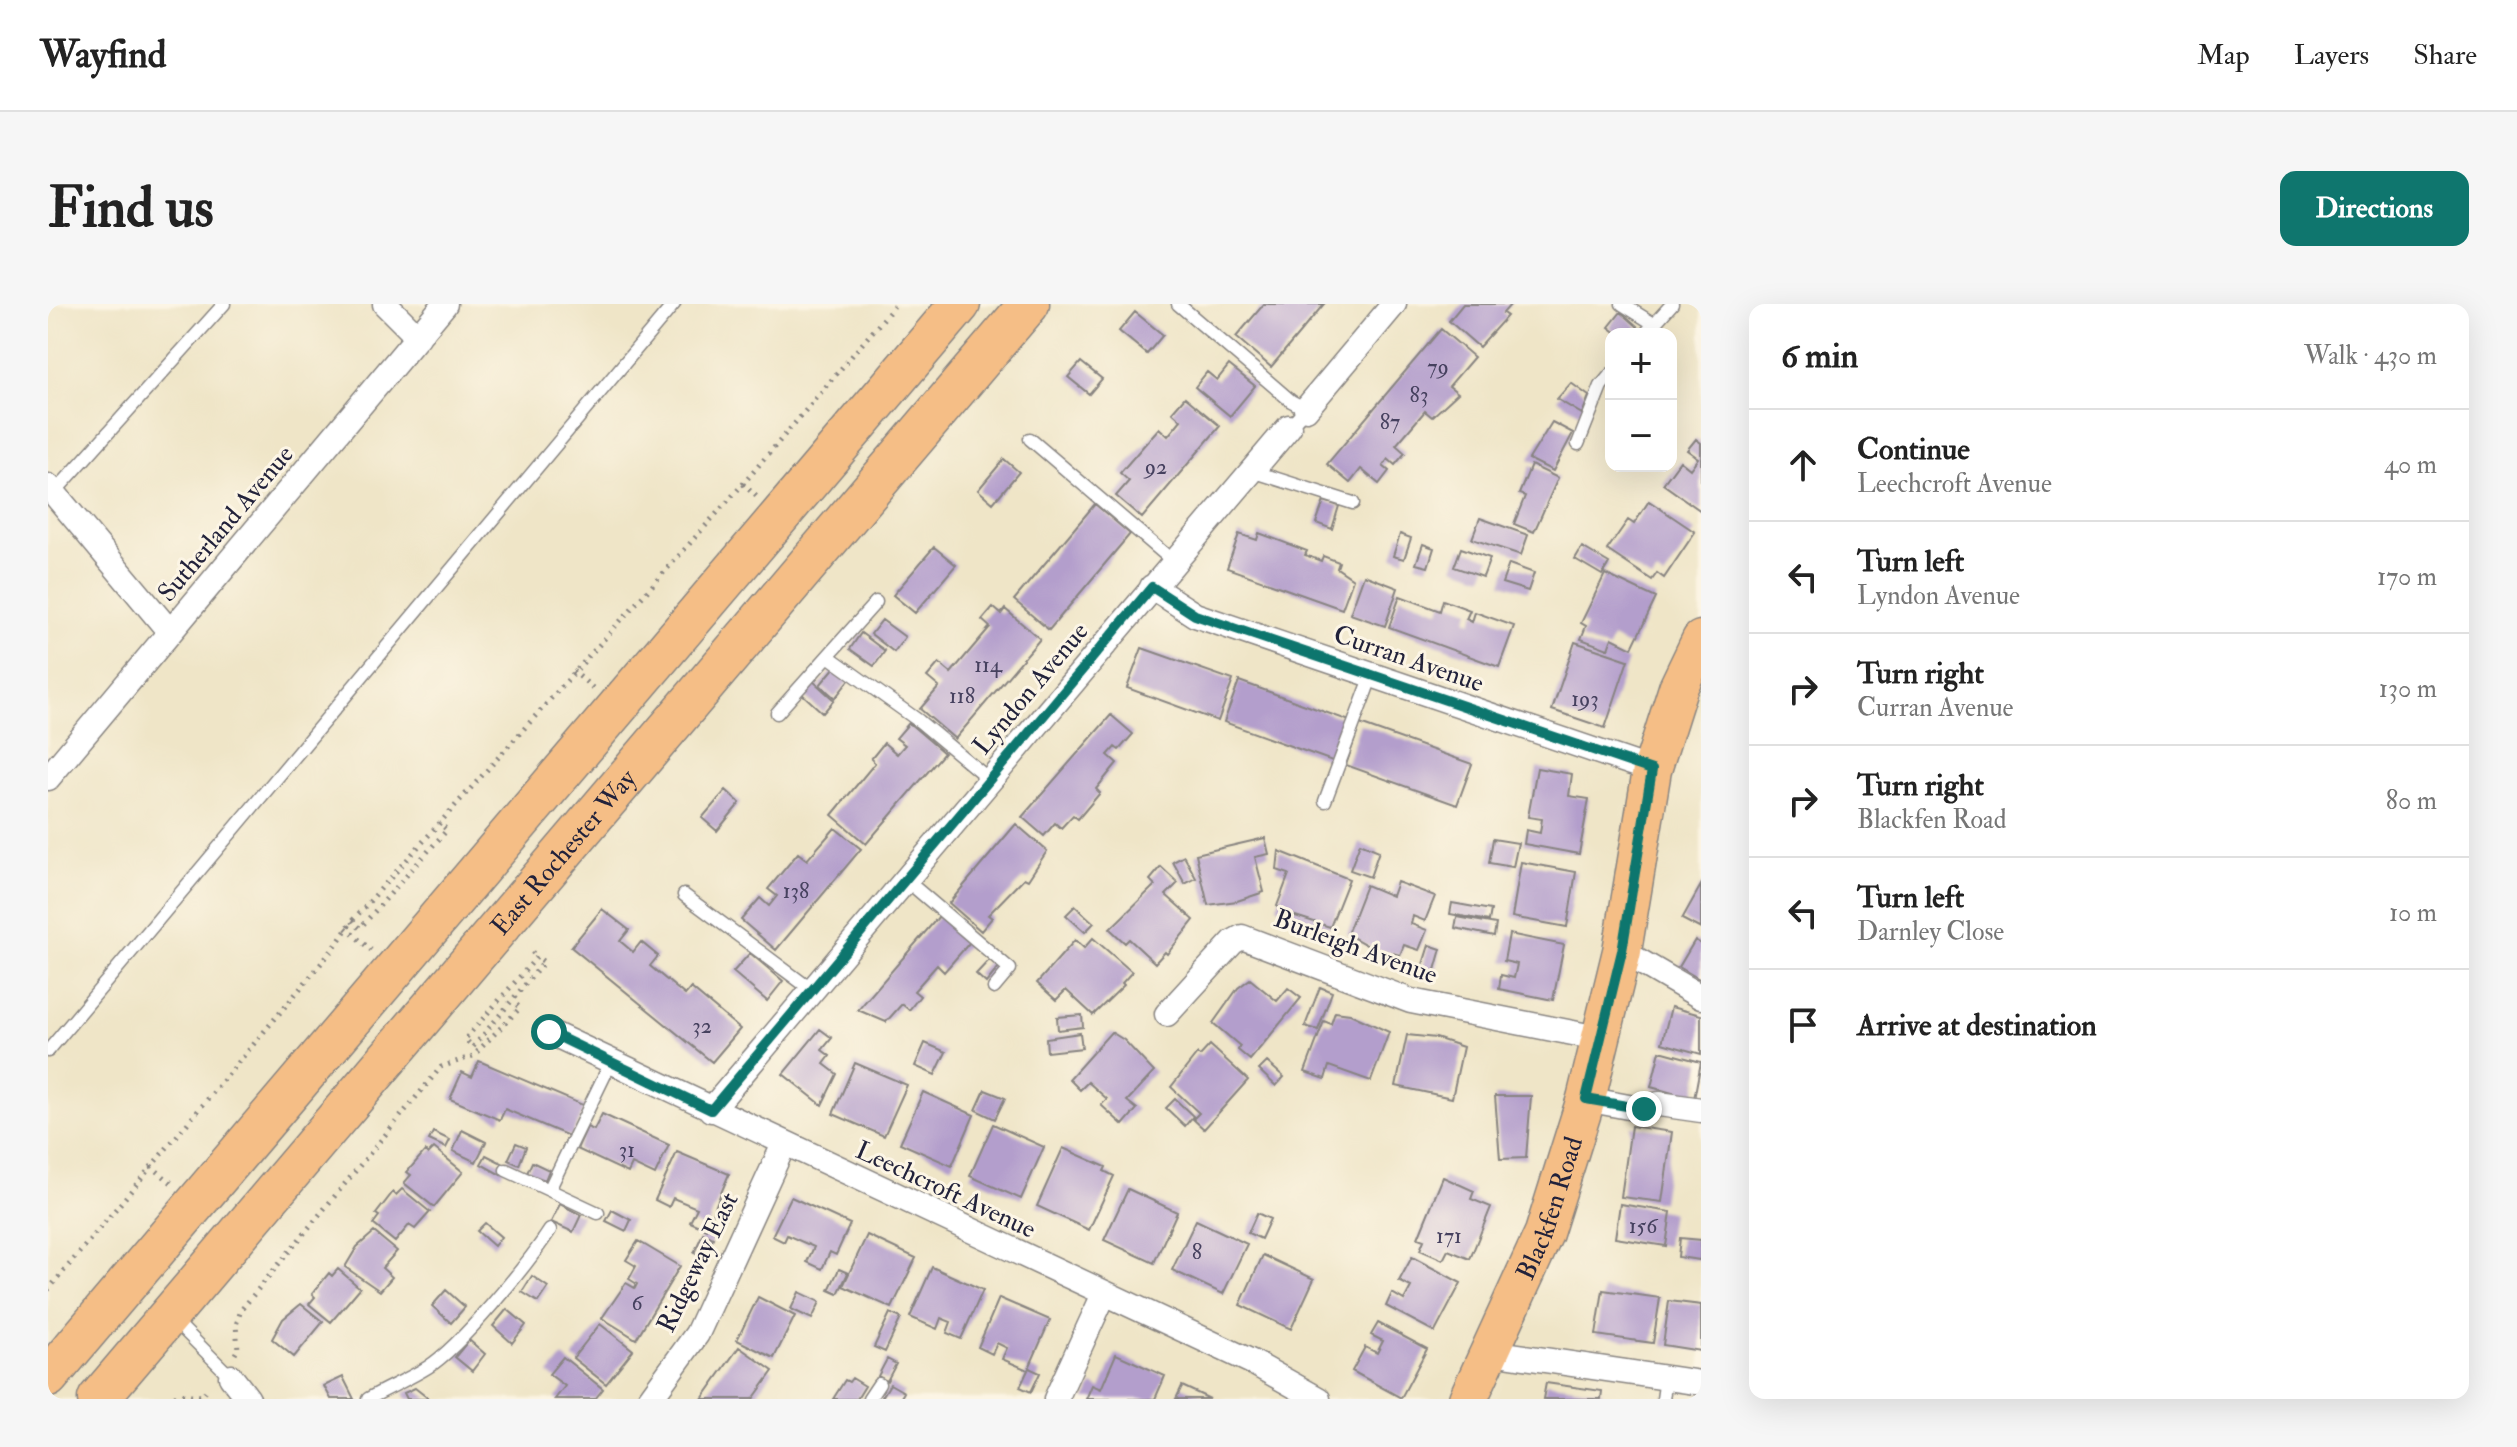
<!DOCTYPE html>
<meta charset="utf-8">
<style>
body{margin:0;font-family:"IM FELL Double Pica",serif;background:#f6f6f6;color:#222}
.controls{position:absolute;right:24px;top:24px;display:grid;overflow:hidden;border-radius:16px;box-shadow:0 8px 32px #0002}
.controls button{width:72px;height:72px;display:grid;place-items:center;padding:0;border:0;border-bottom:2px solid #e0e0e0;background:#fff;color:#222;font:40px sans-serif}
.stop{position:absolute;width:24px;height:24px;margin:-18px;border:6px solid #0f766e;border-radius:50%;background:#fff}
.stop.end{background:#0f766e;border-color:#fff;box-shadow:0 2px 8px #0008}
.list{margin:0;padding:0;list-style:none}
h2{display:flex;justify-content:space-between;align-items:center;height:104px;margin:0;padding:0 32px;font-size:34px}
h2 small{font-size:26px;font-weight:400;color:#767676}
.list li{display:grid;grid-template-columns:52px 1fr auto;gap:24px;align-items:center;box-sizing:border-box;height:112px;padding:0 32px;border-top:2px solid #e0e0e0}
.list b{display:block;font-size:30px;white-space:nowrap}
.list p{margin:0;font-size:26px;white-space:nowrap;color:#767676}
.list em{font-size:26px;font-style:normal;color:#767676}
.icon{flex:none;width:44px;height:44px;fill:none;stroke:currentColor;stroke-width:2;stroke-linecap:round;stroke-linejoin:round}
.map{position:relative;flex:none;width:1653px;height:1095px;overflow:hidden;border-radius:16px}
header{display:flex;align-items:center;gap:48px;box-sizing:border-box;height:112px;padding:0 40px;background:#fff;border-bottom:2px solid #e0e0e0}
header strong{font-size:38px}
nav{display:flex;gap:44px;margin-inline-start:auto;font-size:28px}
.intro{display:flex;align-items:center;justify-content:space-between;box-sizing:border-box;height:192px;padding:0 48px}
h1{margin:0;font-size:56px}
.button{padding:20px 36px;border-radius:16px;background:#0f766e;color:#fff;font-size:28px;font-weight:700}
main{display:flex;gap:48px;padding:0 48px}
aside{flex:1;background:#fff;border-radius:16px;box-shadow:0 8px 32px #0002}
.map>svg:first-child{display:block}
</style>
<header>
<strong>Wayfind</strong>
<nav><a>Map</a><a>Layers</a><a>Share</a></nav>
</header>
<div class="intro"><h1>Find us</h1><a class="button">Directions</a></div>
<main>
<div class="map">
<svg width="1653" height="1095" viewBox="0 0 1653 1095">
<rect width="100%" height="100%" fill="#fcf5e5"/>
<filter id="ink" filterUnits="userSpaceOnUse"><feTurbulence type="fractalNoise" baseFrequency=".0125" numOctaves="2"/><feDisplacementMap in="SourceGraphic" scale="16" xChannelSelector="R" yChannelSelector="G"/><feConvolveMatrix kernelMatrix="1 2 1 2 8 2 1 2 1" color-interpolation-filters="sRGB"/></filter>
<filter id="wash" filterUnits="userSpaceOnUse"><feTurbulence type="fractalNoise" baseFrequency=".006" numOctaves="4" result="noise"/><feDisplacementMap in="SourceGraphic" scale="32" xChannelSelector="R" yChannelSelector="G"/><feGaussianBlur stdDeviation="1.8" result="paint"/><feColorMatrix in="noise" values="0 0 0 0 0 0 0 0 0 0 0 0 0 0 0 0 0 1.4 0 .05"/><feComposite in="paint" operator="in"/></filter>
<g filter="url(#wash)">
<rect width="100%" height="100%" fill="#efe5c7"/>
<g id="blocks">
<!-- building -->
<path fill="#b39ecc" d="M1216 0H1276L1223 63 1188 33Z
M1415 0H1463L1455 9 1459 12 1431 43 1401 17Z
M1087 8 1115 31 1099 50 1071 27Z
M1573 8 1590 23 1585 30H1570L1561 23Z
M1393 25 1426 53 1401 82 1410 89 1384 113 1377 107 1366 120 1348 141 1357 149 1347 161 1340 155 1335 162 1341 167 1331 180 1313 165 1302 179 1279 160Z
M1033 58 1054 75 1041 90 1020 73Z
M1181 61 1207 82 1182 112 1147 83 1159 68 1169 76Z
M1523 79 1541 92 1534 110 1509 95Z
M1137 93 1172 122 1094 214 1068 192 1081 177 1072 169 1111 124 1120 132 1133 116 1124 108Z
M1504 118 1525 129 1505 167 1481 155Z
M1648 135 1653 139V207L1615 180 1632 157 1642 165 1650 154 1639 146Z
M956 155 971 168 945 199 930 186Z
M1483 161 1510 174 1486 228 1466 220 1477 192 1471 190Z
M1276 197 1291 202 1284 225 1268 219Z
M1601 197 1647 228 1616 274 1609 269 1604 276 1559 246 1580 216 1586 220Z
M1047 200 1082 230 1001 326 966 296Z
M1432 214 1480 231 1473 251 1424 235Z
M1211 229 1259 247 1257 251 1273 257 1275 252 1291 258 1289 264 1305 275 1294 305 1179 264 1191 230 1209 236Z
M1352 230 1363 234 1356 255 1345 252Z
M1375 240 1386 244 1380 263 1368 260Z
M886 243 908 261 867 309 845 291Z
M1534 243 1561 259 1554 271 1527 255Z
M1413 244 1442 254 1435 273 1406 263Z
M1461 260 1486 269 1480 287 1454 279Z
M1557 270 1608 294 1584 344 1564 334 1560 345 1533 335 1538 322 1533 319Z
M1316 271 1350 284 1337 322 1302 310Z
M1352 292 1392 307 1395 296 1422 306 1418 315 1424 318 1427 308 1466 322 1451 363 1341 323Z
M945 303 953 310 957 305 992 335 907 435 872 405 891 383 879 373 891 359 903 369 942 323 934 316Z
M834 316 857 333 846 348 823 330Z
M813 329 837 347 826 362 802 345Z
M1527 338 1580 356 1557 424 1504 406Z
M1094 344 1185 376 1170 417 1079 384Z
M787 363 802 375 787 394 772 381Z
M764 376 786 396 775 409 753 389Z
M1191 377 1302 417 1287 458 1176 418Z
M1063 411 1085 430 1071 446 1067 443 1060 451 1069 459 1048 485 1052 489 1030 515 1025 511 1013 524 1007 519 996 532 974 513Z
M861 419 896 449 818 540 784 511 827 459 823 455 836 439 849 450 857 441 848 434Z
M1312 420 1424 460 1409 501 1298 461Z
M1489 464 1524 470 1521 492 1541 495 1531 550 1476 540 1478 526 1492 529 1494 515 1480 513Z
M678 486 692 499 669 527 654 514Z
M968 520 999 547 980 576 976 574 940 611 944 614 933 627 901 599Z
M787 524 813 545 728 646 693 616 712 594 721 602 729 592 720 585 750 549 759 556Z
M1217 534 1221 550 1207 553 1216 588 1189 597 1160 601 1148 550Z
M1445 535 1470 539 1465 563 1441 559Z
M1312 539 1331 547 1322 573 1302 566Z
M1231 547 1301 575 1282 623 1241 610 1229 602 1241 570 1229 566Z
M1136 552 1148 574 1137 580 1125 558Z
M1473 558 1528 568 1519 623 1464 613Z
M1113 563 1130 579 1118 591 1146 616 1119 650 1117 648 1107 659 1081 635 1077 639 1062 625 1107 581 1102 576Z
M1349 578 1387 592 1377 617 1365 612 1363 620 1379 626 1371 646 1356 641 1352 651 1324 644 1299 630 1318 581 1344 592Z
M1653 581V625L1634 615Z
M1404 599 1443 606 1441 617 1402 610Z
M1027 602 1046 619 1037 628 1018 611Z
M554 605 581 626 572 637 585 648 593 638 610 652 602 662 637 691 643 684 692 725 664 758 523 643Z
M892 611 922 638 896 668 889 661 866 687 872 692 861 706 854 700 838 718 810 706Z
M1409 613 1448 620 1446 632 1407 624Z
M1461 630 1516 641 1505 696 1451 685 1453 671 1466 674 1469 660 1456 657Z
M1045 634 1084 668 1074 679 1076 681 1045 711 1018 686 1008 696 989 679 1027 636 1036 644Z
M1647 636 1653 640V676L1631 663Z
M1381 641 1393 645 1385 673 1372 670Z
M702 649 735 677 719 697 685 668Z
M942 655 951 663 938 679 928 670Z
M1202 675 1229 697 1240 684 1253 694 1202 756 1190 746 1192 742 1165 719 1190 684Z
M1272 683 1284 688 1270 726 1257 722Z
M1623 703 1653 711V750L1614 739Z
M1287 708 1302 710 1341 728 1323 777 1281 762 1277 775 1257 768 1276 717 1283 720Z
M1034 711 1035 723 1010 726 1009 713Z
M772 725 784 734 774 746 782 752 776 760 789 770 774 801 735 770Z
M1063 728 1076 736 1106 768 1079 797 1089 805 1075 821 1053 801 1059 795 1040 778 1032 786 1021 775Z
M1032 729 1034 744 999 748 998 734Z
M1359 731 1388 734 1415 743 1404 794 1348 782Z
M877 739 898 748 887 771 867 762Z
M1162 741 1200 776 1156 825 1145 815 1151 809 1123 783 1149 750 1152 752Z
M1612 747 1653 758 1646 795 1603 783Z
M431 757 537 802 523 833 457 805 452 816 402 795 414 768 424 773Z
M1219 758 1236 773 1228 782 1211 766Z
M807 759 859 781 836 832 785 810Z
M937 786 957 794 947 815 928 806Z
M875 788 926 811 904 862 852 839Z
M1447 792H1483L1478 854 1452 855Z
M1127 795 1145 812 1137 822 1118 804Z
M554 810 621 841 607 871 584 860 580 869 529 845 539 823 546 826Z
M945 820 996 843 973 895 922 872Z
M1583 822 1624 828 1614 898 1573 893Z
M414 826 438 838 428 858 405 847Z
M385 828 402 836 398 844 381 836Z
M468 839 478 843 471 861 460 856Z
M386 844 415 868 386 903 356 879 363 871 359 868 377 847 380 850Z
M1015 844 1058 863 1056 867 1066 872 1041 926 989 902Z
M629 848 681 870 658 925 642 918 649 904 625 894 621 903 607 896Z
M438 851 458 861 453 871 433 860Z
M484 858 501 866 497 876 479 869Z
M1395 873 1426 887 1423 895 1443 903 1422 955 1400 946 1395 956 1372 946 1376 936 1370 934Z
M354 885 382 908 367 925 361 921 347 938 325 920 331 912 328 910 345 888 348 891Z
M1080 885 1129 908 1106 959 1056 936Z
M743 893 802 920 788 951 782 948 774 965 759 958 766 943 739 931 736 938 724 932Z
M512 900 533 911 525 928 503 918Z
M1572 900 1623 908 1618 942 1567 934Z
M564 906 583 916 578 927 558 917Z
M1209 909 1222 915 1213 935 1200 929Z
M1148 916 1199 940 1175 990 1124 966Z
M437 919 453 933 446 942 429 927Z
M326 928 349 947 334 964 344 973 332 987 297 963 309 943Z
M655 929 665 934 656 953 646 949Z
M819 931 868 954 844 1004 795 982Z
M1632 934 1653 936 1652 956 1630 953Z
M590 937 632 962 588 1035 554 1014 578 979 587 984 589 980 581 975 588 962 578 956Z
M1215 951 1266 975 1243 1025 1192 1001Z
M1364 953 1413 979 1387 1028 1338 1002 1344 989 1356 996 1363 983 1351 977Z
M884 963 935 986 913 1035 899 1029 903 1018 893 1014 889 1025 862 1013Z
M290 965 312 984 283 1018 261 1000 267 993 264 990 281 969 284 972Z
M791 965 800 969 790 990 781 986Z
M484 972 500 983 490 998 474 988Z
M398 986 417 1003 403 1019 384 1002Z
M1555 986 1612 994 1605 1039 1548 1031Z
M751 988 772 998 764 1015 743 1005Z
M710 993 747 1012 726 1054 689 1036Z
M951 994 1002 1016 981 1064 992 1069 983 1088 972 1083 980 1066 954 1055 959 1044 949 1039 944 1050 930 1043Z
M1621 997 1653 1001V1047L1615 1041Z
M253 1000 275 1018 246 1053 224 1035 235 1015Z
M459 1005 478 1021 464 1039 445 1022Z
M842 1009 853 1014 837 1048 826 1043Z
M1330 1019 1379 1045 1353 1094 1304 1067 1317 1043 1329 1049 1335 1037 1323 1031Z
M552 1020 585 1046 558 1080 525 1054Z
M421 1036 437 1050 424 1067 407 1053Z
M691 1043 725 1067 705 1095H654Z
M1068 1050 1117 1072 1107 1095H1038L1044 1081 1053 1085Z
M515 1053 555 1085 547 1095H507L517 1082 501 1070Z
M839 1055 848 1060 839 1077 830 1072Z
M295 1073 306 1095H283L276 1082Z
M804 1074 817 1082 809 1095H785L797 1076 801 1078Z
M1498 1079 1554 1087 1553 1095H1495Z
M842 1080 856 1088 852 1095H833Z
M1134 1082 1162 1095H1128Z
M367 1084 381 1095H359L356 1089Z"/>
</g>
</g>
<g filter="url(#ink)">
<use href="#blocks" fill-opacity="0" stroke="#888481" stroke-width="2"/>
<g fill="none" stroke-linecap="round" stroke-linejoin="round">
<!-- service casing -->
<g stroke="#888481" stroke-width="15">
<path id="service" d="M1130 0 1243 97 1258 105 1241 123
M1574 0 1606 20
M1597 30 1624 0
M982 135 1126 258
M1530 140 1553 82 1563 70
M1204 167 1305 199
M6 189 176 0
M780 352 871 417 942 476
M729 409 828 298
M1277 497 1324 371
M858 576 962 665 946 684
M636 591 765 687
M0 747 626 0
M458 866 501 886
M550 909 501 886 563 758
M126 1016 183 1073
M320 1095C339 1084 361 1075 380 1063 412 1043 480 960 502 926
M821 1095 831 1080
M1615 1095 1618 1074"/>
</g>
<!-- minor casing -->
<g stroke="#888481" stroke-width="27">
<path id="minor" d="M337 0 370 33
M1258 105 1346 0
M0 182 122 328
M1104 283 1147 311 1604 466
M0 474 397 0
M1574 647 1653 693
M1119 710 1185 638 1194 633 1363 697 1555 735
M501 728 1204 1058 1270 1095
M1538 795 1591 805 1611 800 1653 806
M663 806 1241 123
M1443 1048 1653 1079
M183 1073 200 1095
M602 1095 649 1030 736 840
M1008 1095 1056 990"/>
</g>
<!-- primary casing -->
<g stroke="#888481" stroke-width="41">
<g id="primary">
<path id="s1" d="M1420 1095 1496 929 1538 795 1574 647 1604 466 1630 384 1653 336"/>
</g>
</g>
<!-- trunk casing -->
<g stroke="#888481" stroke-width="43">
<g id="trunk">
<path d="M0 1073 912 0"/>
<path id="s2" d="M50 1095 981 0"/>
</g>
</g>
<!-- path -->
<path stroke="#888481" stroke-width="5" stroke-dasharray="2 6" stroke-linecap="butt" d="M695 180 709 193
M525 367 545 384
M304 617 312 624 399 526 391 519
M298 624 323 646
M484 648 489 653 417 735 425 743 496 658 489 653
M103 862 125 880
M0 986 286 644 304 617 695 180 848 0
M187 1050 190 1045 188 1021 193 1006 393 763 425 752 472 704 465 697
M119 1095 132 1090 154 1092 161 1083"/>
<!-- service -->
<use href="#service" stroke="#fff" stroke-width="12"/>
<!-- minor -->
<use href="#minor" stroke="#fff" stroke-width="24"/>
<!-- primary -->
<use href="#primary" stroke="#f5be86" stroke-width="38"/>
<!-- trunk -->
<use href="#trunk" stroke="#f5be86" stroke-width="40"/>
</g>
</g>
<g fill="none" stroke-linecap="round" stroke-linejoin="round" filter="url(#ink)">
<!-- route -->
<path stroke="#0f766e" stroke-width="10" d="M501 728 663 806 1104 283 1147 311 1604 466 1574 647 1538 795 1596 805"/>
</g>
<g text-anchor="middle" stroke-width="6" stroke-linejoin="round" paint-order="stroke">
<!-- number labels -->
<g font-size="22" fill="#46415f">
<text x="1390" y="70">79</text>
<text x="1371" y="98">83</text>
<text x="1342" y="125">87</text>
<text x="1108" y="170">92</text>
<text x="940" y="368">114</text>
<text x="914" y="399">118</text>
<text x="1537" y="402">193</text>
<text x="748" y="594">138</text>
<text x="654" y="729">32</text>
<text x="579" y="853">31</text>
<text x="1595" y="929">156</text>
<text x="1401" y="939">171</text>
<text x="1149" y="955">8</text>
<text x="589" y="1006">6</text>
</g>
<!-- street labels -->
<g font-size="26" fill="#22223b" stroke="#fcf5e5">
<text transform="translate(177 219) rotate(-50)" y="9">Sutherland Avenue</text>
<text transform="translate(1361 354) rotate(19)" y="9">Curran Avenue</text>
<text transform="translate(982 384) rotate(-50)" y="9">Lyndon Avenue</text>
<text dy="9" stroke="none"><textPath href="#s2" startOffset="718">East Rochester Way</textPath></text>
<text transform="translate(1308 642) rotate(20)" y="9">Burleigh Avenue</text>
<text transform="translate(898 885) rotate(25)" y="9">Leechcroft Avenue</text>
<text dy="9" stroke="none"><textPath href="#s1" startOffset="208">Blackfen Road</textPath></text>
<text transform="translate(649 958) rotate(-64)" y="9">Ridgeway East</text>
</g>
</g>
</svg>
<div class="controls">
<button>+</button>
<button>−</button>
</div>
<div class="stop" style="left:501px;top:728px"></div>
<div class="stop end" style="left:1596px;top:805px"></div>
</div>
<aside>
<h2>6 min<small>Walk · 430 m</small></h2>
<ul class="list">
<li><svg class="icon" aria-label="ahead" viewBox="0 0 24 24"><path d="M12 20V5M6 11l6-6 6 6"/></svg><div><b>Continue</b><p>Leechcroft Avenue</p></div><em>40 m</em></li>
<li><svg class="icon" aria-label="left" viewBox="0 0 24 24"><path d="M17 20v-9H6M10 6l-5 5 5 5"/></svg><div><b>Turn left</b><p>Lyndon Avenue</p></div><em>170 m</em></li>
<li><svg class="icon" aria-label="right" viewBox="0 0 24 24"><path d="M7 20v-9h11M14 6l5 5-5 5"/></svg><div><b>Turn right</b><p>Curran Avenue</p></div><em>130 m</em></li>
<li><svg class="icon" aria-label="right" viewBox="0 0 24 24"><path d="M7 20v-9h11M14 6l5 5-5 5"/></svg><div><b>Turn right</b><p>Blackfen Road</p></div><em>80 m</em></li>
<li><svg class="icon" aria-label="left" viewBox="0 0 24 24"><path d="M17 20v-9H6M10 6l-5 5 5 5"/></svg><div><b>Turn left</b><p>Darnley Close</p></div><em>10 m</em></li>
<li><svg class="icon" aria-label="arrive" viewBox="0 0 24 24"><path d="M6 21V4h12l-3 4 3 4H6"/></svg><div><b>Arrive at destination</b></div></li>
</ul>
</aside>
</main>
